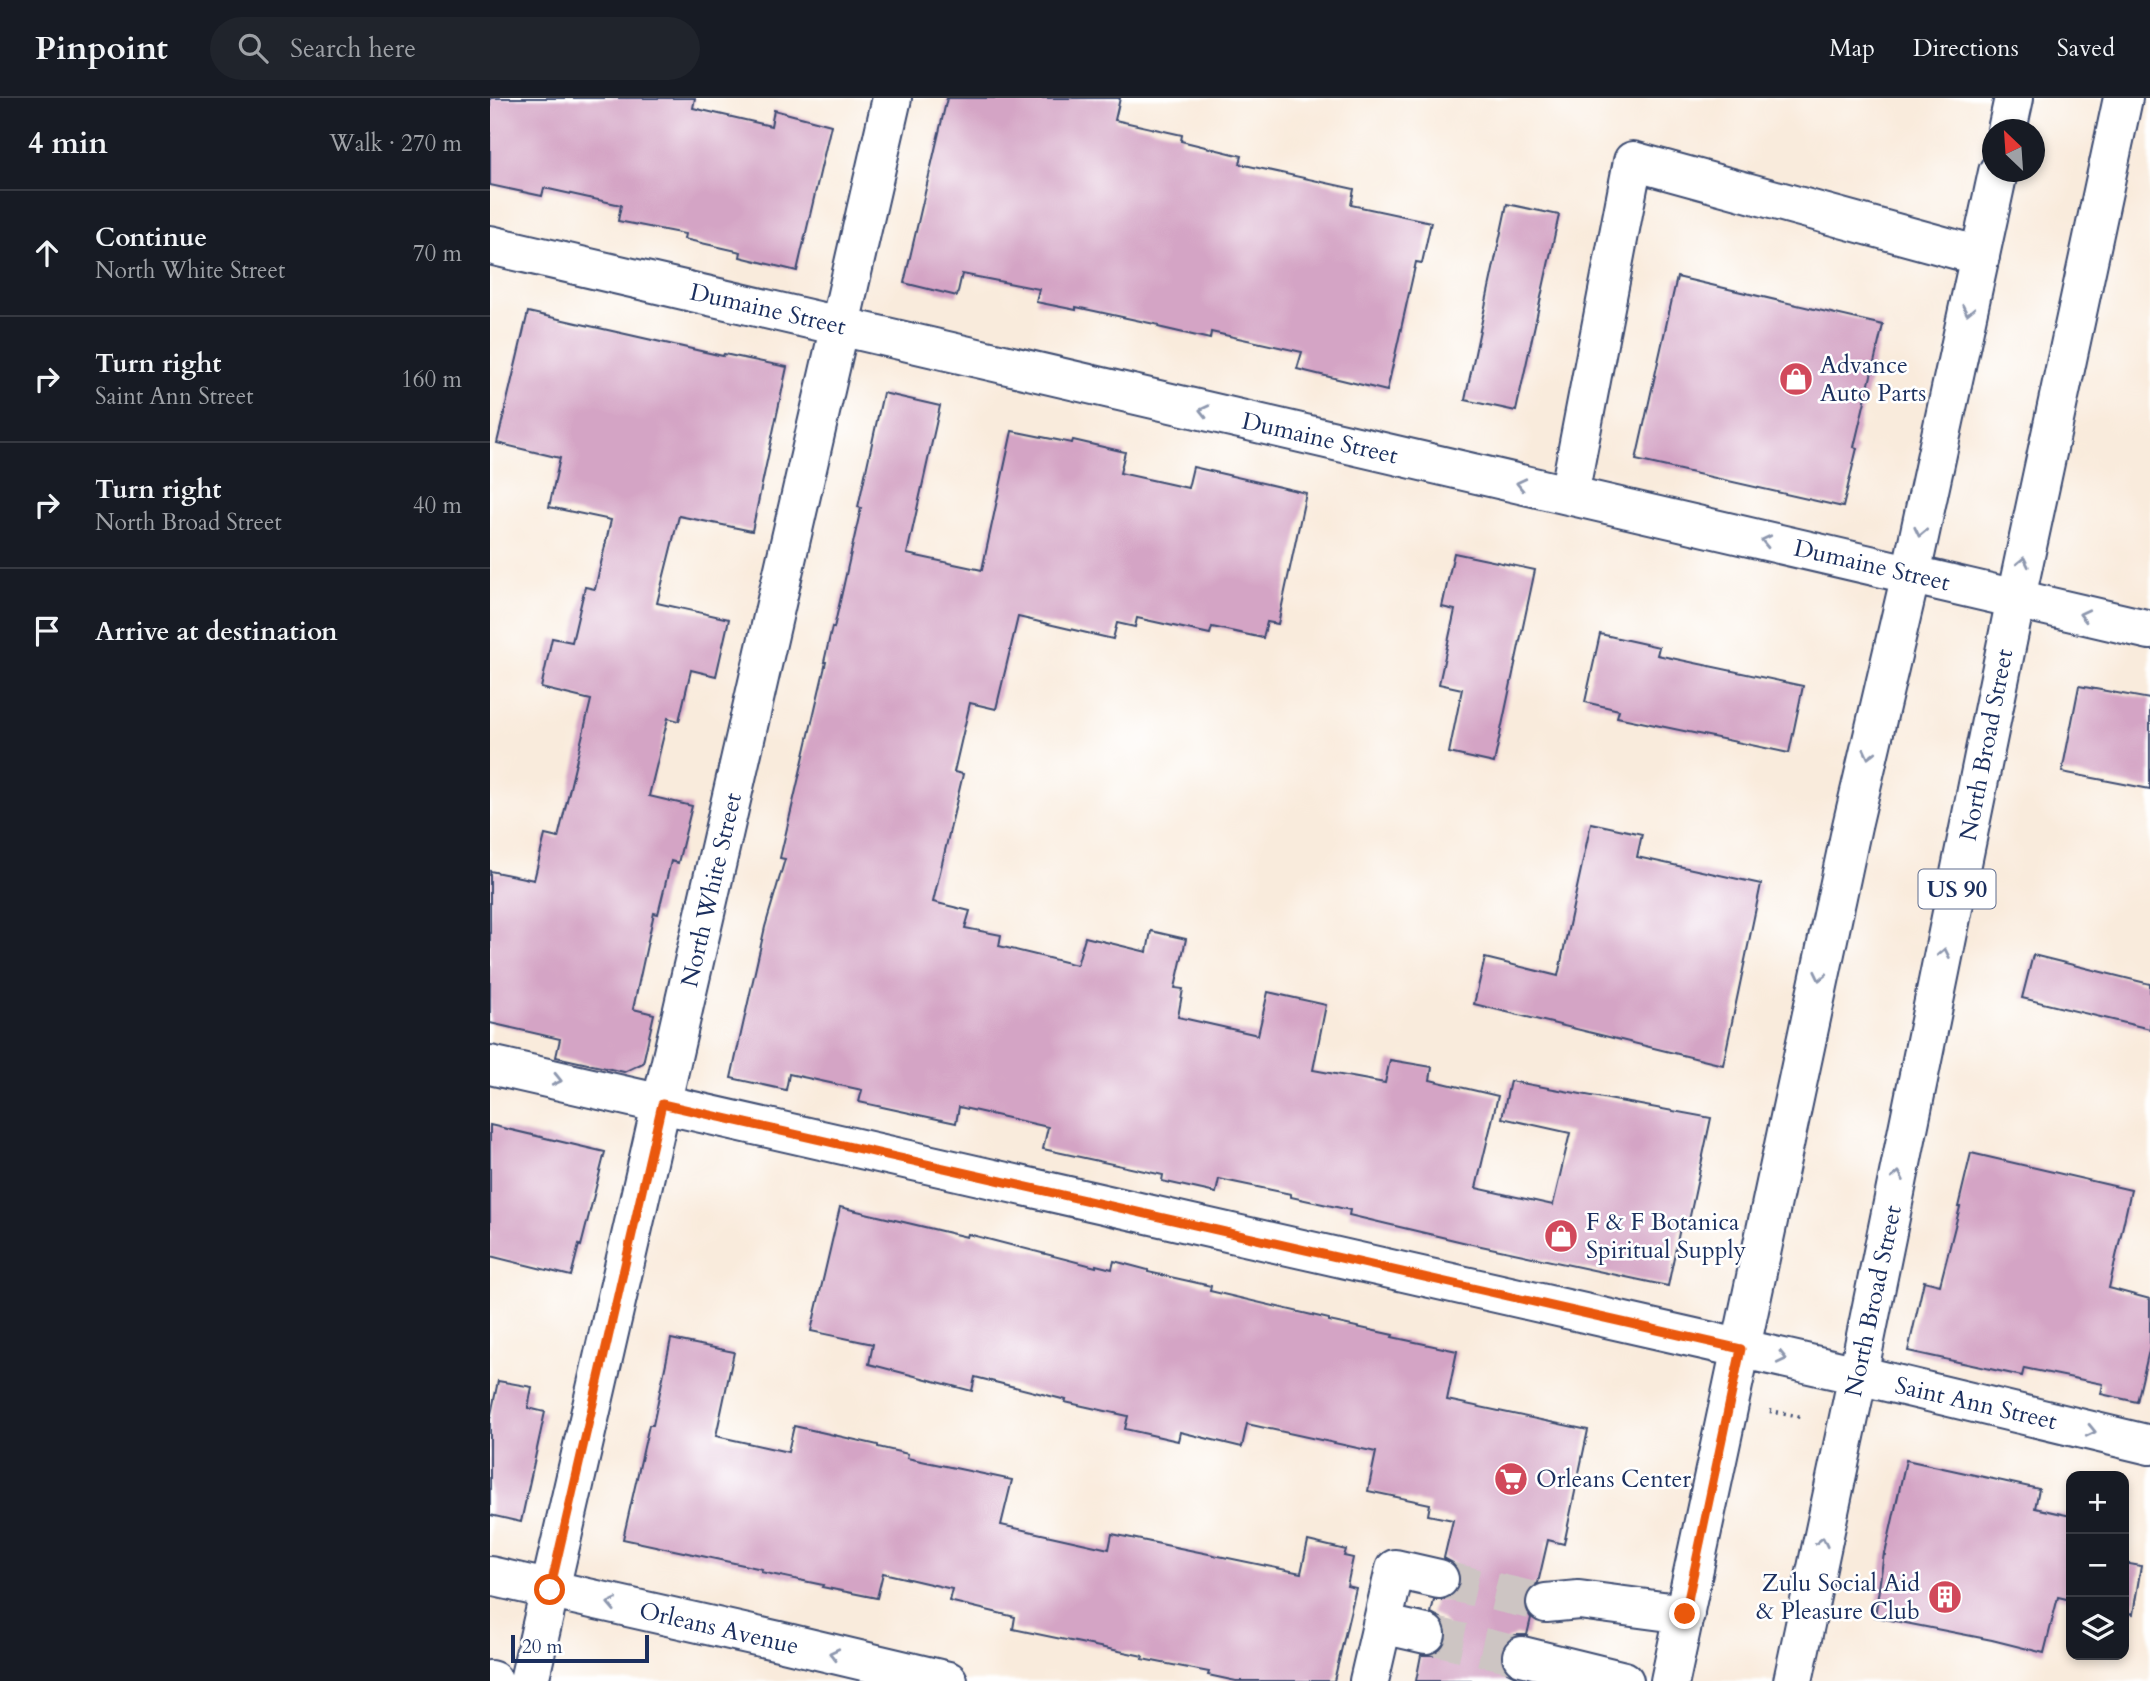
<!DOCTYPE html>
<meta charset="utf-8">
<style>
body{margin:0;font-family:Cardo,serif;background:#20242c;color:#f1f3f6}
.controls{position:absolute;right:21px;bottom:21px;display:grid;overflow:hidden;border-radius:14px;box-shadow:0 4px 10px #0003}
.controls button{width:63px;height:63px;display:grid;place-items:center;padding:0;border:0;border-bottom:2px solid #363941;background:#171b24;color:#f1f3f6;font:35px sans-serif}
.compass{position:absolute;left:1492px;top:21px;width:63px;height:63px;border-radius:50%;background:#171b24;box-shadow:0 4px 10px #0003;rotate:335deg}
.scale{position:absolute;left:21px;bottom:18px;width:138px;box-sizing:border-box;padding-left:7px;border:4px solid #1b2f5e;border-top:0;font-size:19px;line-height:24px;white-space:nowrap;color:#1b2f5e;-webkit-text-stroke:5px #fff;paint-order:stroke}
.stop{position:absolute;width:21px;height:21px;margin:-16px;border:5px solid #ea580c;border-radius:50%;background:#fff}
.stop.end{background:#ea580c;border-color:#fff;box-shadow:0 2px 7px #0008}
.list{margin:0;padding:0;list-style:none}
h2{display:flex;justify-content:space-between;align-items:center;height:91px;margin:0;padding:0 28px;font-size:30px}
h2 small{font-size:23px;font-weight:400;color:#9ea1a6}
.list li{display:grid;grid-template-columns:46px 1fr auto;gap:21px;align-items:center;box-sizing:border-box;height:126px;padding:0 28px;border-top:2px solid #363941}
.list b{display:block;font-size:26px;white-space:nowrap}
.list p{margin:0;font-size:23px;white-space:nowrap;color:#9ea1a6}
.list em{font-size:23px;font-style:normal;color:#9ea1a6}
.icon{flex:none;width:38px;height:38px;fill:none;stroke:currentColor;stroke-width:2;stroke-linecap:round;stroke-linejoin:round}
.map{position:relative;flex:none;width:1660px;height:1583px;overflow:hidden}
header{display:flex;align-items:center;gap:42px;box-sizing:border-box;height:98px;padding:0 35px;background:#171b24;border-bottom:2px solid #363941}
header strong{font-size:33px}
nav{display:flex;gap:38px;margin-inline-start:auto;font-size:24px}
.search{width:490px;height:63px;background:#20242c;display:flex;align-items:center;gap:18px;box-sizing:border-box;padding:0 24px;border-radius:38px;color:#9ea1a6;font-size:26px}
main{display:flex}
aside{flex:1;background:#171b24}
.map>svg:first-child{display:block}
</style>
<header>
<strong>Pinpoint</strong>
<div class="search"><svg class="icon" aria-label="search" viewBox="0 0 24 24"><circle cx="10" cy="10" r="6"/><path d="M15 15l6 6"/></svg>Search here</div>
<nav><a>Map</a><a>Directions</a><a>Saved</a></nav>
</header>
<main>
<aside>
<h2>4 min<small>Walk · 270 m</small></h2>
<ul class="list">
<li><svg class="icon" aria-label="ahead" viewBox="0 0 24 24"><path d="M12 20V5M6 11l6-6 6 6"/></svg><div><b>Continue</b><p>North White Street</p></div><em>70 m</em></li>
<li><svg class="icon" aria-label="right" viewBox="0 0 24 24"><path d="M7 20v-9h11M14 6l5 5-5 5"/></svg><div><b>Turn right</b><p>Saint Ann Street</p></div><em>160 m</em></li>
<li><svg class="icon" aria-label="right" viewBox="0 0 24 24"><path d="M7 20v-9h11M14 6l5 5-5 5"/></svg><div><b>Turn right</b><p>North Broad Street</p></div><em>40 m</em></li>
<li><svg class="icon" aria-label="arrive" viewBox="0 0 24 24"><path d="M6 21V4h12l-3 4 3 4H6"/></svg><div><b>Arrive at destination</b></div></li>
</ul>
</aside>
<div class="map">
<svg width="1660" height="1583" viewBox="0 0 1660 1583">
<rect width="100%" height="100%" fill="#fff"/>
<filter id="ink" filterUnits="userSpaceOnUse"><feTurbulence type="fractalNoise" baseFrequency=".0143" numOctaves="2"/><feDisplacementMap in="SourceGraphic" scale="14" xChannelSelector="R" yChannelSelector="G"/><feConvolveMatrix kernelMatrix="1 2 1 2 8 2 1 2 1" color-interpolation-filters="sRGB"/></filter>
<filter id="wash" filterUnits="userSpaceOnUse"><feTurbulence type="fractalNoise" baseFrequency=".00686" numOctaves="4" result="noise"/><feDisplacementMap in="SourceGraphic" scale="28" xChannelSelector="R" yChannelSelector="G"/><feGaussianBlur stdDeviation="1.57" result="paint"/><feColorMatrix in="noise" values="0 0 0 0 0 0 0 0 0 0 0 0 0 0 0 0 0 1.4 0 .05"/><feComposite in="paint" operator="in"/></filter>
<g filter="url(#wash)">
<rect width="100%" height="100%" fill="#f9ebdc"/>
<g id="blocks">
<!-- building -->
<path fill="#d4a4c5" d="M0 0H205L203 10 281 28 284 12 341 27 307 173 250 159 251 154 194 141 195 136 128 123 131 107 54 90 52 98 0 87Z
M457 0H630L625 22 692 37 691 43 752 58 750 66 864 91 861 107 941 124 932 165 926 164 897 293 807 271 812 254 721 234 720 241 668 229 669 227 586 209V212L546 204 549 191 472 176 467 198 414 185Z
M1017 106 1069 117 1026 313 975 302Z
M1187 179 1393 227 1364 349 1367 350 1353 409 1146 362Z
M38 214 233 258 234 256 297 269 262 433 189 418 167 505 239 521 226 578 201 572 189 623 178 620 159 698 202 708 188 765 181 763 168 816 164 815 143 911 164 916 153 965 134 974 66 959 70 941 0 925V773L44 782 55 737 68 740 101 602 51 590 62 540 82 544 95 489 105 491 121 422 59 409 70 360 7 345Z
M393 295 450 308 417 456 492 472 522 333 582 345 583 342 635 354 630 375 698 390 703 369 816 395 788 526 777 524 773 540 722 529 720 536 647 520 645 529 627 525 623 541 528 519 506 611 480 605 464 674 473 676 443 804 480 813 475 830 511 837 509 848 587 867 595 839 657 854 661 833 696 841 685 890 693 891 688 919 768 937 778 894 836 907 823 972 895 985 900 962 942 969 940 982 1008 998 986 1090 1063 1107 1080 1035 1012 1020 1020 983 1221 1020 1197 1132 1190 1130 1178 1188 977 1145 859 1117 860 1112 801 1099V1096L729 1081 726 1095 672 1083 673 1077 553 1051 558 1029 469 1009 466 1025 369 1004 372 992 299 976 296 992 241 980 275 829 295 761 290 760 336 564H334L342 529 344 530 371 410 368 409Z
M964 455 1045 472 1004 665 959 655 972 591 949 586 965 512 952 509Z
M1110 536 1169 549 1167 557 1313 588 1299 655 1127 619 1129 612 1095 604Z
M1589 588 1660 601V691L1572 674Z
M1101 725 1152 736 1147 759 1271 786 1233 967 984 906 995 860 1068 878Z
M1543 857 1660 886V931L1532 900Z
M0 1027 115 1054 91 1148 89 1147 81 1178 0 1158Z
M1481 1055 1641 1092 1619 1190 1660 1201V1248L1647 1304 1611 1296 1613 1286 1534 1270 1532 1278 1418 1253 1434 1183 1450 1187 1470 1109H1468Z
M350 1109 477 1139 478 1136 606 1169V1167L622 1171 624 1163 658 1172V1174L721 1188 720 1193 839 1221V1223L903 1237 902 1239 967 1253 957 1302 1098 1332 1074 1446 1058 1442 1048 1485 1043 1488 1036 1496 1034 1508 1041 1520 1037 1537H1025L1017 1542 1011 1552V1565L1017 1574 1027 1579 1026 1583H926L931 1557H943L952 1551 957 1541V1529L951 1520 941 1515 944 1502H956L965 1496 970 1486V1474L963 1465 954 1460 963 1422 938 1417 940 1406 878 1393 886 1354 757 1326 752 1349 690 1334 688 1343 635 1331 638 1318 575 1304 576 1302 485 1279 482 1293 379 1266 383 1246 321 1233Z
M181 1241 244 1254 226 1338 298 1354 304 1328 388 1347V1349L418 1356 417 1360 522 1382 511 1427 619 1451 622 1436 811 1475 818 1443 856 1452 854 1458 863 1460 857 1488 866 1490 844 1583H746L718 1577 719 1574 652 1561 653 1558 523 1531 525 1519 459 1503 462 1491 393 1475 387 1500 332 1489 333 1487 271 1474 272 1471 133 1441 159 1327H163Z
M8 1283 42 1289 38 1310 55 1314 31 1424 0 1417V1321Z
M1416 1362 1549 1391 1545 1410 1581 1418V1502L1568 1499 1554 1555 1502 1542 1385 1519 1394 1455 1395 1456Z
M1634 1465 1651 1468 1643 1516 1634 1514Z"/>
</g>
</g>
<g filter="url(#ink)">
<use href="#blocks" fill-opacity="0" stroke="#3c4b71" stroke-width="2"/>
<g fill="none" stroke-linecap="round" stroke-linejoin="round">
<!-- minor-tunnel -->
<path stroke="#cdc5c3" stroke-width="38" stroke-dasharray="38 19" stroke-linecap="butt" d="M949 1481 1045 1503
M936 1536 1032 1558"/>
<!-- minor casing -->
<g stroke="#3c4b71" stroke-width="42">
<path id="minor" d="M0 147 1660 532
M1079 397 1143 63 1490 158
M0 967 1368 1277 1660 1347
M0 1478 289 1543 458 1583
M1056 1505 1089 1502 1195 1516
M892 1526 936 1536
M1032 1558 1134 1583
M0 1582 3 1583
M39 1583 402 0
M879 1583 905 1471 949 1481"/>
</g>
<!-- major casing -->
<g stroke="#3c4b71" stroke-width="42">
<path id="major" d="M1517 32 1524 0
M1180 1583 1362 728 1421 476 1508 74
M1303 1583 1368 1277 1526 500 1633 0"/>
</g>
<!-- path -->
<path stroke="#3c4b71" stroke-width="4.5" stroke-dasharray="2 5" stroke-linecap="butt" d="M1280 1313 1311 1319"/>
<!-- minor -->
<use href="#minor" stroke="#fff" stroke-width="38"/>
<!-- major -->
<use href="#major" stroke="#fff" stroke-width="38"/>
</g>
<!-- one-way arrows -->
<defs><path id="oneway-chevron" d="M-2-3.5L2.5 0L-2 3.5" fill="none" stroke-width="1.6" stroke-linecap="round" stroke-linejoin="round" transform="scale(1.75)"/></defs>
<g stroke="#8d97ae">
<use href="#oneway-chevron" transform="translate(1478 212) rotate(102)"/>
<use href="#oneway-chevron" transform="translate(714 313) rotate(-167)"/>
<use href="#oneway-chevron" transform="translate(1031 386) rotate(-167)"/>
<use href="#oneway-chevron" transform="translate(1430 434) rotate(102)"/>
<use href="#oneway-chevron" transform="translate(1276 443) rotate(-167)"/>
<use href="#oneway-chevron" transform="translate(1533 464) rotate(-78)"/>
<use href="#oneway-chevron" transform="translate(1594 517) rotate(-167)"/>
<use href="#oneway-chevron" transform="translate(1379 656) rotate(103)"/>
<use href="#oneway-chevron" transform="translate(1454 855) rotate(-79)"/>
<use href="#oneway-chevron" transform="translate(1330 878) rotate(102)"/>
<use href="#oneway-chevron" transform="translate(67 982) rotate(13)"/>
<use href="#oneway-chevron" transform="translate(1408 1078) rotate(-79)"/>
<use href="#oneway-chevron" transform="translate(1292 1260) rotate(13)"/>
<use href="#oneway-chevron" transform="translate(1601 1333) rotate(13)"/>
<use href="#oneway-chevron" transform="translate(1332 1444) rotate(-78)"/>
<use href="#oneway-chevron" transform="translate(122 1506) rotate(-168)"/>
<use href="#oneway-chevron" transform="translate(344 1556) rotate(-167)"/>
</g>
</g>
<g fill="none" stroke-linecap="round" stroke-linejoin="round" filter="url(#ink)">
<!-- route -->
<path stroke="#ea580c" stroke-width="9" d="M60 1492 172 1006 1251 1251 1195 1516"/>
</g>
<!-- icons -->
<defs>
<g id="shop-disc" transform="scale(1.75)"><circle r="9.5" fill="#d1495b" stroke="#fff"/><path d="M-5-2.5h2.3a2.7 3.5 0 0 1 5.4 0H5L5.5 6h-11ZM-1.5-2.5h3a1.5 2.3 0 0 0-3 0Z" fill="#fff"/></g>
<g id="supermarket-disc" transform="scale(1.75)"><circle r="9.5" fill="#d1495b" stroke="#fff"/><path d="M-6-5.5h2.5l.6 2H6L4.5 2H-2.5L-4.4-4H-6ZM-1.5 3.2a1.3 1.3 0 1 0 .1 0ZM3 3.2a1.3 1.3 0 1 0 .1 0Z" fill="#fff"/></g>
<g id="building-disc" transform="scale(1.75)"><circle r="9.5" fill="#d1495b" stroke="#fff"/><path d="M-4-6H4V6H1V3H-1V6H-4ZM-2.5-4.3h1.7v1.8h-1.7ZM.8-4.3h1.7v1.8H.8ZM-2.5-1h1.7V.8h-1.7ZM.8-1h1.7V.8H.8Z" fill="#fff"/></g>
</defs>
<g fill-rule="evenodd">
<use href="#shop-disc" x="1306" y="281"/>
<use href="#shop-disc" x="1071" y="1138"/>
<use href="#supermarket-disc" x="1021" y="1381"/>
<use href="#building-disc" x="1455" y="1499"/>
</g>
<g text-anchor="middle" stroke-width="5" stroke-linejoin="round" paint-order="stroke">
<!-- shield labels -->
<rect fill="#fff" stroke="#5f6d8e" stroke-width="2" x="1428.5" y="771.5" width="77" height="39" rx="5"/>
<g font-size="23" font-weight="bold" fill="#1b2f5e">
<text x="1467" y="799">US 90</text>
</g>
<!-- street labels -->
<g font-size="24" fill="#1b2f5e" stroke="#fff">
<text transform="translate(278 211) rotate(13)" y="8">Dumaine Street</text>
<text transform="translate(830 340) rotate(13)" y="8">Dumaine Street</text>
<text transform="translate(1382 467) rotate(13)" y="8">Dumaine Street</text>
<text transform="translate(1496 647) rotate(-79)" y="8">North Broad Street</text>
<text transform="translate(221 792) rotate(-77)" y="8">North White Street</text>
<text transform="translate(1383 1203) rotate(-78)" y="8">North Broad Street</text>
<text transform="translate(1486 1305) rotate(13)" y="8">Saint Ann Street</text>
<text transform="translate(229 1530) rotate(13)" y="8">Orleans Avenue</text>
</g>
<!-- poi labels -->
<g font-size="24" fill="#1b2f5e" stroke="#fff" text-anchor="start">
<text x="1330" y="275">Advance<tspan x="1330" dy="28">Auto Parts</tspan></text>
<text x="1096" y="1132">F &amp; F Botanica<tspan x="1096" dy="28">Spiritual Supply</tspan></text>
<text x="1046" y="1389">Orleans Center</text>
<text x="1430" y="1493" text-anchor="end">Zulu Social Aid<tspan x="1430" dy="28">&amp; Pleasure Club</tspan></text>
</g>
</g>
</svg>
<div class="controls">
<button>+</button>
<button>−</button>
<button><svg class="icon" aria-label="layers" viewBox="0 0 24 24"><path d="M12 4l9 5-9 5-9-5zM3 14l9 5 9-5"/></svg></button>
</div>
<svg class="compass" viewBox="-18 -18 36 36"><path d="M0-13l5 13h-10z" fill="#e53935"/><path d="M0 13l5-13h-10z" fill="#9ea1a6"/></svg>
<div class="scale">20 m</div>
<div class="stop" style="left:60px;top:1492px"></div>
<div class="stop end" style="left:1195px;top:1516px"></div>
</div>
</main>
